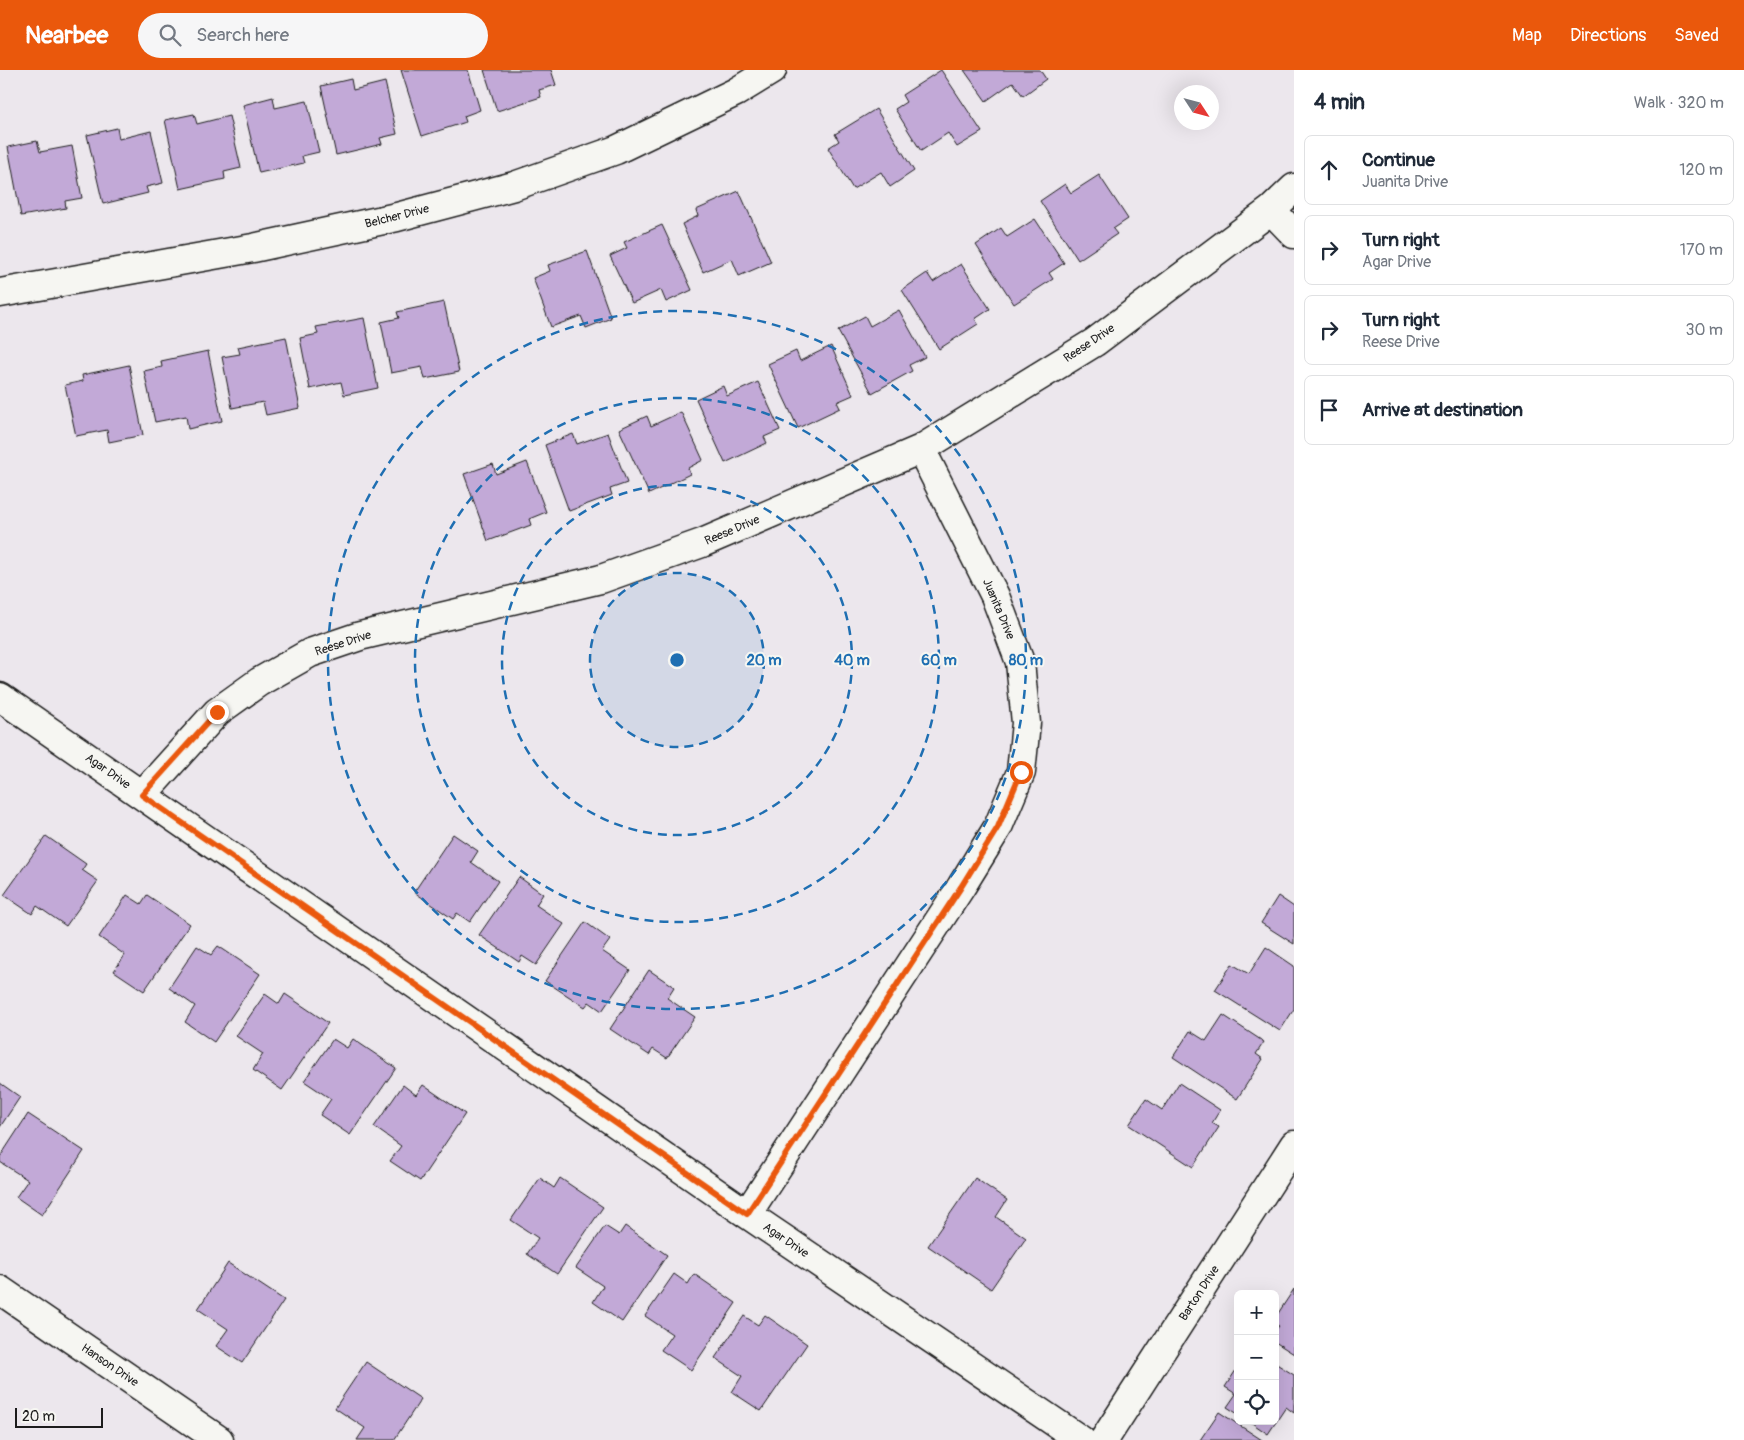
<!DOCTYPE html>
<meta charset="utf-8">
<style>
body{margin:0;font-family:Pangolin,sans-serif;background:#f6f6f7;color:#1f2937}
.controls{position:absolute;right:15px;bottom:15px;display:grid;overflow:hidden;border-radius:8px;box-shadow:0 5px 20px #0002}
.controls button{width:45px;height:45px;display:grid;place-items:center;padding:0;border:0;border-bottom:1px solid #e0e1e3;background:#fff;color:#1f2937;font:25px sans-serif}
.compass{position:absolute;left:1174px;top:15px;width:45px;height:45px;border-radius:50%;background:#fff;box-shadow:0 5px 20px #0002;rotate:126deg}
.scale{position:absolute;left:15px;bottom:12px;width:88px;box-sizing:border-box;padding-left:5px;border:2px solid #1c1c1c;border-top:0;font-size:14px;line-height:18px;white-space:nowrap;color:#1c1c1c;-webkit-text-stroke:4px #f6f6f2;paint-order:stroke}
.stop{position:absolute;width:15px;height:15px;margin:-11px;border:4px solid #ea580c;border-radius:50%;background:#fff}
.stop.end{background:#ea580c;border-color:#fff;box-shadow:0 1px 5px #0008}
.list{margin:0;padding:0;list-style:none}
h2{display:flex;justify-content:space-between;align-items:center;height:65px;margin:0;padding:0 20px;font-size:21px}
h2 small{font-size:16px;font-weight:400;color:#747a83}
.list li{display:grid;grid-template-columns:32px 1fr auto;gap:15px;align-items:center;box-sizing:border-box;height:70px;margin:0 10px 10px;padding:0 10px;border:1px solid #e0e1e3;border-radius:8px}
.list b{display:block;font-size:19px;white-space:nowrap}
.list p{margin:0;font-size:16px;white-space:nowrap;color:#747a83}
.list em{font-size:16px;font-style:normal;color:#747a83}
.icon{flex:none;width:28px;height:28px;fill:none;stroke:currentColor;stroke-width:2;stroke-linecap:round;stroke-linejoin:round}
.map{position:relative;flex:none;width:1294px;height:1370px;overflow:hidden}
header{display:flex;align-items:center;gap:30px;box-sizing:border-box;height:70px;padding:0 25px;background:#ea580c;color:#fff}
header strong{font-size:24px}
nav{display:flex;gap:28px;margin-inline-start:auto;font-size:18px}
.search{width:350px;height:45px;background:#f6f6f7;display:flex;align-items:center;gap:12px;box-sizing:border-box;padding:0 18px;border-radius:28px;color:#747a83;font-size:19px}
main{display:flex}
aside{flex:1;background:#fff}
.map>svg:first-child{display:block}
</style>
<header>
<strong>Nearbee</strong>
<div class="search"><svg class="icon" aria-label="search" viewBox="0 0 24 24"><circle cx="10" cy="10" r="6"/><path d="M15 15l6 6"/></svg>Search here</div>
<nav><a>Map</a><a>Directions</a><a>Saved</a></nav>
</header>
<main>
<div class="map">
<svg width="1294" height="1370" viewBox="0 0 1294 1370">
<rect width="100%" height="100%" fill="#ece7ed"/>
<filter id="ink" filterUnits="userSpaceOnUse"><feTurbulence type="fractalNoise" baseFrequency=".02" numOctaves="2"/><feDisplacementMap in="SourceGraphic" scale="10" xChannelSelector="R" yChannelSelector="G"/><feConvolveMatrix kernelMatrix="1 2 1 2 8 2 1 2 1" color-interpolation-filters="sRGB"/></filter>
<g filter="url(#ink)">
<!-- building -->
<path fill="#c2a9d7" stroke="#1c1c1c" d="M401 0H468L480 40 464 46 466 52 422 66Z
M484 0H551L556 15 539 20 541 27 497 41Z
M941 0 982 62 957 77 948 63 921 81 895 39 906 32 902 25Z
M964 0H1040L1046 9 1023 26 1013 12 986 31Z
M351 9 353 20 385 12 397 64 380 68 382 74 336 85 321 16Z
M273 27 275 38 307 31 319 82 302 86 304 93 259 103 243 35Z
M876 39 914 101 890 117 881 102 853 119 828 78 839 71 835 64Z
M194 44 197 54 229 46 241 98 224 102 225 109 180 119 165 50Z
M117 58 119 69 151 61 163 113 146 117 148 123 103 134 87 65Z
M37 71 40 82 72 76 82 128 65 131 66 138 21 146 8 77Z
M1099 105 1128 149 1113 159 1117 164 1078 190 1040 131 1065 114 1071 123Z
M739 121 771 192 739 206 732 189 703 202 682 154 698 146 696 140Z
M1035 149 1064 193 1049 203 1053 209 1014 234 976 175 1001 158 1007 167Z
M662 155 692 220 666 232 661 220 632 233 610 186 627 178 624 172Z
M587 181 611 248 586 258 581 246 551 257 533 208 550 201 548 195Z
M961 194 990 239 975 249 978 254 939 279 902 220 927 203 933 212Z
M444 232 459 302 425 309 422 297 391 303 381 252 399 248 397 242Z
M899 240 925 287 909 295 912 301 872 323 838 261 865 246 870 256Z
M364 248 378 318 344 325 341 312 310 319 300 268 318 264 316 257Z
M286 267 300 338 266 345 263 332 232 338 222 287 240 284 238 277Z
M831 276 853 325 837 332 840 338 798 358 768 294 796 281 800 291Z
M208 281 222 351 188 359 186 346 155 352 144 301 162 297 161 291Z
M129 295 143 365 109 372 107 360 76 366 65 315 83 311 82 305Z
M758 312 780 360 764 367 767 373 725 393 696 329 723 316 727 326Z
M681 342 703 390 688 398 690 404 649 424 619 359 647 346 651 356Z
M608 363 627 413 610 419 612 425 569 441 545 375 573 364 577 374Z
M527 392 546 442 529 449 531 455 488 471 464 404 493 394 496 404Z
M453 764 478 781 471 792 498 811 470 852 457 843 453 849 414 822Z
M46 766 86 794 82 800 98 811 66 856 37 836 32 844 4 825Z
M519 807 543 824 536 835 564 854 536 895 522 886 519 892 479 865Z
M127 825 141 834 147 825 190 854 144 921 114 901 125 885 99 867Z
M1278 826 1294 837V874L1261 853Z
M585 852 610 870 602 881 630 900 602 941 589 932 585 937 545 911Z
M197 876 211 885 218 876 260 904 214 972 185 952 195 936 169 918Z
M1266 877 1294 896V939L1280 961 1215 920 1232 894 1249 904Z
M649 900 674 917 667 928 695 947 667 988 653 979 649 985 610 959Z
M265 924 279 934 285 924 328 953 282 1020 253 1000 263 984 236 966Z
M1223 945 1264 972 1256 984 1263 989 1237 1029 1173 987 1190 961 1206 971Z
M333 969 347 978 353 969 396 998 350 1065 320 1045 331 1029 304 1011Z
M0 1013 20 1027 0 1057Z
M1179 1013 1220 1040 1212 1053 1219 1057 1193 1097 1129 1055 1146 1029 1162 1040Z
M403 1015 416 1025 423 1015 465 1044 420 1111 390 1091 401 1076 374 1057Z
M28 1044 84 1081 42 1145 16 1127 28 1110 0 1092V1087Z
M540 1108 554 1118 560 1108 603 1137 557 1204 527 1184 538 1168 511 1150Z
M975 1108 1007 1130 996 1147 1026 1168 991 1219 928 1176Z
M605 1156 619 1165 625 1156 667 1185 622 1252 593 1232 603 1216 576 1198Z
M228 1193 284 1230 242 1293 216 1276 228 1259 198 1239Z
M674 1204 688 1214 694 1204 736 1233 691 1300 661 1280 672 1264 645 1246Z
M1294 1219V1284L1275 1272V1261L1279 1256 1275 1254V1248Z
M765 1245 807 1274 761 1341 732 1322 742 1306 715 1288 744 1246 758 1255Z
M366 1292 421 1329 394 1370H357L365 1358 335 1338Z
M1275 1293 1294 1305V1343L1286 1337 1268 1364 1249 1351H1275Z
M1238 1297V1344L1227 1337 1236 1324 1225 1317Z
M1219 1342 1262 1370H1200Z"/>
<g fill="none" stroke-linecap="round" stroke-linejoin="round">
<!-- minor casing -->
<g stroke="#1c1c1c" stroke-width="31">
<path id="minor" d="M1271 140 1294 164
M0 223 253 178 397 147 514 116 616 80 736 22 772 0
M0 627 747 1144 1081 1370
M142 725 217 642 259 612 310 583 360 566 601 509 702 473 921 379 1095 272 1271 140 1294 118
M747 1144 961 817 998 757 1021 702 1026 653 1020 592 995 526 921 379
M0 1220 219 1370
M1104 1370 1294 1075"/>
</g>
<!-- minor -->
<use href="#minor" stroke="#f6f6f2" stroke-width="28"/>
</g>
</g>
<g fill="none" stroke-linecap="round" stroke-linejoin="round" filter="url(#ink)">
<!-- route -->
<path stroke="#ea580c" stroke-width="6" d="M217 642 142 725 747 1144 961 817 998 757 1021 702"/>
</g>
<!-- distance rings -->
<circle cx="677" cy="590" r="87" fill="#1f6fb2" fill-opacity=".12"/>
<g fill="none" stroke="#1f6fb2" stroke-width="2.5" stroke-dasharray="9 6">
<circle cx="677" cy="590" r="87"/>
<circle cx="677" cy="590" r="175"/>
<circle cx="677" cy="590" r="262"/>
<circle cx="677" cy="590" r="349"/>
</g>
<g text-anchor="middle" stroke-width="4" stroke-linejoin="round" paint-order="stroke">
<!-- street labels -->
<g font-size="12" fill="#1c1c1c" stroke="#f6f6f2">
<text transform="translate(397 146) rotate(-14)" y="4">Belcher Drive</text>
<text transform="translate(1089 273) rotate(-34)" y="4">Reese Drive</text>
<text transform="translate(732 460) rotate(-23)" y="4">Reese Drive</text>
<text transform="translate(999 539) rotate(67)" y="4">Juanita Drive</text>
<text transform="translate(343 573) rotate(-18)" y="4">Reese Drive</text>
<text transform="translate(108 701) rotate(35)" y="4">Agar Drive</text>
<text transform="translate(786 1170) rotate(34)" y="4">Agar Drive</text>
<text transform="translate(1199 1223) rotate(-57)" y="4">Barton Drive</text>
<text transform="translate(110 1295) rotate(34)" y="4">Hanson Drive</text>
</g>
</g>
<circle cx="677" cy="590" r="8" fill="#1f6fb2" stroke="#f6f6f2" stroke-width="2.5"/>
<g font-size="15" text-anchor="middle" font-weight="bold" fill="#1f6fb2" stroke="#f6f6f2" stroke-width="4" stroke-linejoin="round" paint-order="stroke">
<text x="764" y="595">20 m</text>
<text x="852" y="595">40 m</text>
<text x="939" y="595">60 m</text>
<text x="1026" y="595">80 m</text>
</g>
</svg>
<div class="controls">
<button>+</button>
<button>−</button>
<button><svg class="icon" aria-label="locate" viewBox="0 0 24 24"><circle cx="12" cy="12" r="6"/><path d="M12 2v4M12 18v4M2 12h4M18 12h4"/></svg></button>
</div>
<svg class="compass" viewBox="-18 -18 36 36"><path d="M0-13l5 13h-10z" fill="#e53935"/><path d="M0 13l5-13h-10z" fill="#747a83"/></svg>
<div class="scale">20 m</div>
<div class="stop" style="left:1021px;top:702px"></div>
<div class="stop end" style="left:217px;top:642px"></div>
</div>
<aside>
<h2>4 min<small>Walk · 320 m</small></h2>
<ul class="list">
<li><svg class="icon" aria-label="ahead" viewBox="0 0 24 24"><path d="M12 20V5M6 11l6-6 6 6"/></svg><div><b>Continue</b><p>Juanita Drive</p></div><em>120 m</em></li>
<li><svg class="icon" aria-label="right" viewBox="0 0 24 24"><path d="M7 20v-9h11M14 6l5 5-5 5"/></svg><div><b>Turn right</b><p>Agar Drive</p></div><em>170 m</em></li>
<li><svg class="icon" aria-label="right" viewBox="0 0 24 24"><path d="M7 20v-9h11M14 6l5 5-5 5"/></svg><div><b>Turn right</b><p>Reese Drive</p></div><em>30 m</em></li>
<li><svg class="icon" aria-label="arrive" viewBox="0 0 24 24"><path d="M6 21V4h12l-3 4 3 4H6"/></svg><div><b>Arrive at destination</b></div></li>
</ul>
</aside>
</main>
